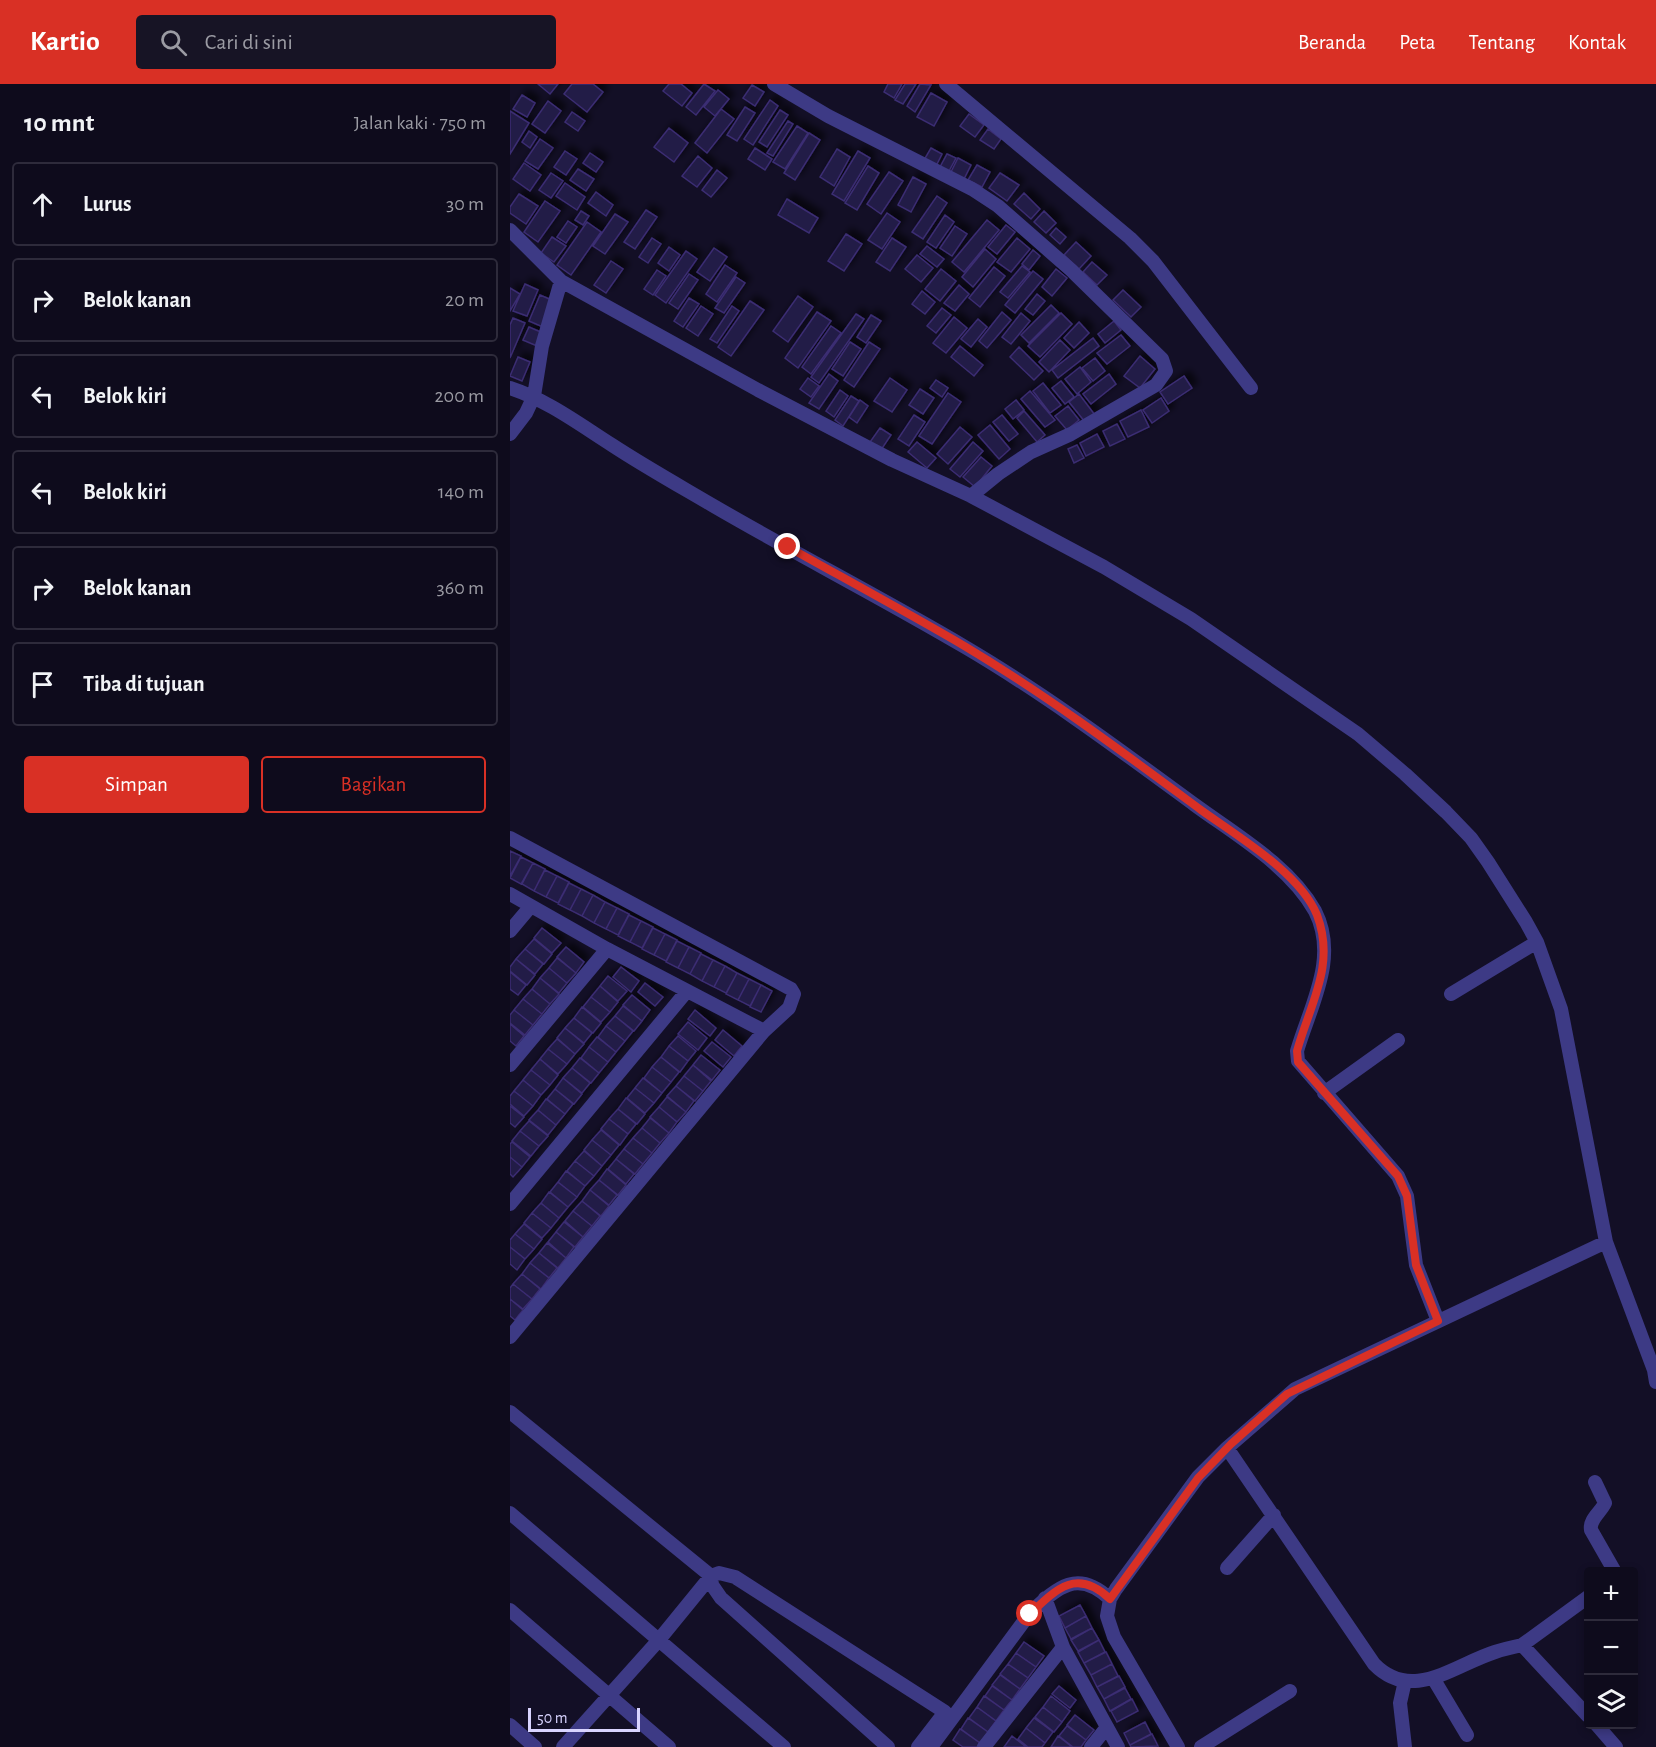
<!DOCTYPE html>
<html lang="id">
<meta charset="utf-8">
<style>
body{margin:0;font-family:"Alegreya Sans",sans-serif;background:#171425;color:#f1f3f6}
.controls{position:absolute;right:18px;bottom:18px;display:grid;overflow:hidden;border-radius:6px;box-shadow:0 3px 9px #0003}
.controls button{width:54px;height:54px;display:grid;place-items:center;padding:0;border:0;border-bottom:2px solid #2e2b3b;background:#0e0b1c;color:#f1f3f6;font:30px sans-serif}
.scale{position:absolute;left:18px;bottom:15px;width:112px;box-sizing:border-box;padding-left:6px;border:3px solid #d9d4ff;border-top:0;font-size:16px;line-height:21px;white-space:nowrap;color:#d9d4ff;-webkit-text-stroke:4px #130f26;paint-order:stroke}
.stop{position:absolute;width:18px;height:18px;margin:-14px;border:4px solid #d93025;border-radius:50%;background:#fff}
.stop.end{background:#d93025;border-color:#fff;box-shadow:0 2px 6px #0008}
.list{margin:0;padding:0;list-style:none}
h2{display:flex;justify-content:space-between;align-items:center;height:78px;margin:0;padding:0 24px;font-size:26px}
h2 small{font-size:20px;font-weight:400;color:#9b9ba3}
.list li{display:grid;grid-template-columns:39px 1fr auto;gap:18px;align-items:center;box-sizing:border-box;height:84px;margin:0 12px 12px;padding:0 12px;border:2px solid #2e2b3b;border-radius:6px}
.list b{display:block;font-size:22px;white-space:nowrap}
.list em{font-size:20px;font-style:normal;color:#9b9ba3}
.actions{display:flex;gap:12px;padding:18px 24px}
.actions a{flex:1;padding:14px 0;border:2px solid #d93025;border-radius:6px;text-align:center;font-size:21px;color:#d93025}
.actions .main{background:#d93025;color:#fff}
.icon{flex:none;width:33px;height:33px;fill:none;stroke:currentColor;stroke-width:2;stroke-linecap:round;stroke-linejoin:round}
.map{position:relative;flex:none;width:1146px;height:1663px;overflow:hidden}
header{display:flex;align-items:center;gap:36px;box-sizing:border-box;height:84px;padding:0 30px;background:#d93025;color:#fff}
header strong{font-size:28px}
nav{display:flex;gap:33px;margin-inline-start:auto;font-size:21px}
.search{width:420px;height:54px;background:#171425;display:flex;align-items:center;gap:15px;box-sizing:border-box;padding:0 21px;border-radius:6px;color:#9b9ba3;font-size:22px}
main{display:flex}
aside{flex:1;background:#0e0b1c}
.map>svg:first-child{display:block}
</style>
<header>
<strong>Kartio</strong>
<div class="search"><svg class="icon" aria-label="search" viewBox="0 0 24 24"><circle cx="10" cy="10" r="6"/><path d="M15 15l6 6"/></svg>Cari di sini</div>
<nav><a>Beranda</a><a>Peta</a><a>Tentang</a><a>Kontak</a></nav>
</header>
<main>
<aside>
<h2>10 mnt<small>Jalan kaki · 750 m</small></h2>
<ul class="list">
<li><svg class="icon" aria-label="ahead" viewBox="0 0 24 24"><path d="M12 20V5M6 11l6-6 6 6"/></svg><div><b>Lurus</b></div><em>30 m</em></li>
<li><svg class="icon" aria-label="right" viewBox="0 0 24 24"><path d="M7 20v-9h11M14 6l5 5-5 5"/></svg><div><b>Belok kanan</b></div><em>20 m</em></li>
<li><svg class="icon" aria-label="left" viewBox="0 0 24 24"><path d="M17 20v-9H6M10 6l-5 5 5 5"/></svg><div><b>Belok kiri</b></div><em>200 m</em></li>
<li><svg class="icon" aria-label="left" viewBox="0 0 24 24"><path d="M17 20v-9H6M10 6l-5 5 5 5"/></svg><div><b>Belok kiri</b></div><em>140 m</em></li>
<li><svg class="icon" aria-label="right" viewBox="0 0 24 24"><path d="M7 20v-9h11M14 6l5 5-5 5"/></svg><div><b>Belok kanan</b></div><em>360 m</em></li>
<li><svg class="icon" aria-label="arrive" viewBox="0 0 24 24"><path d="M6 21V4h12l-3 4 3 4H6"/></svg><div><b>Tiba di tujuan</b></div></li>
</ul>
<div class="actions"><a class="main">Simpan</a><a>Bagikan</a></div>
</aside>
<div class="map">
<svg width="1146" height="1663" viewBox="0 0 1146 1663">
<defs>
<filter id="shadow"><feDropShadow dx="5.5" dy="-5.5" stdDeviation="3" flood-color="#0009"/></filter>
</defs>
<rect width="100%" height="100%" fill="#130f26"/>
<!-- building -->
<path fill="#241b47" stroke="#3b2d73" stroke-width="1.5" filter="url(#shadow)" d="M28 0H48L40 10Z
M62 0H83L93 8 77 28 54 10Z
M159 0H171L182 9 172 22 153 7Z
M194 0 205 7 186 31 176 23Z
M378 0H392L384 14 374 8Z
M395 0H406L393 20 385 16Z
M410 0 421 1 405 28 397 22Z
M242 1 254 8 245 22 233 14Z
M208 6 219 15 205 32 194 23Z
M421 9 437 18 424 42 407 33Z
M12 11 25 19 17 33 3 25Z
M260 16 268 22 243 61 234 55Z
M38 17 51 27 35 49 22 40Z
M235 23 245 29 227 57 217 51Z
M211 25 224 35 197 69 185 59Z
M270 26 278 31 257 63 249 58Z
M0 27 19 39 0 70Z
M62 28 75 37 68 47 55 38Z
M459 30 474 41 465 53 450 42Z
M278 37 283 40 263 72 257 69Z
M287 42 298 49 275 85 263 78Z
M159 44 178 59 164 78 144 63Z
M478 45 491 55 484 65 470 56Z
M19 47 27 53 20 64 12 58Z
M299 49 310 56 285 96 274 89Z
M30 55 43 64 28 85 15 77Z
M245 64 262 75 255 86 238 75Z
M421 64 432 70 426 82 414 76Z
M327 65 340 73 324 102 310 93Z
M55 67 67 75 56 91 44 83Z
M348 67 360 74 334 117 322 110Z
M80 69 93 78 86 88 73 79Z
M437 70 446 74 439 87 430 83Z
M188 72 202 84 187 103 172 92Z
M448 74 461 81 453 97 440 90Z
M14 79 31 91 20 107 3 95Z
M467 81 480 88 472 103 458 96Z
M358 82 369 89 347 126 335 119Z
M68 85 84 95 76 107 60 96Z
M207 86 217 94 201 113 192 106Z
M379 88 393 97 371 130 357 120Z
M41 89 53 97 41 114 29 106Z
M490 89 509 101 497 117 479 104Z
M403 93 416 100 401 128 388 121Z
M55 99 75 113 67 126 46 112Z
M86 108 103 121 96 132 78 119Z
M514 109 530 125 521 135 504 120Z
M9 110 28 122 16 140 0 129V123Z
M427 112 437 119 413 155 402 148Z
M277 115 308 134 299 149 268 131Z
M35 117 50 127 28 158 14 148Z
M136 126 147 133 125 165 114 158Z
M71 127 79 132 73 141 65 136Z
M534 127 546 139 536 149 524 138Z
M377 129 390 138 372 165 358 156Z
M105 130 118 138 95 170 83 162Z
M435 131 444 138 426 164 417 158Z
M477 136 489 146 454 188 442 178Z
M58 137 67 143 56 159 47 153Z
M77 138 91 148 61 191 47 181Z
M496 141 505 148 487 170 478 163Z
M445 142 457 150 442 172 430 164Z
M546 144 556 153 550 160 540 151Z
M336 150 352 160 334 187 318 177Z
M42 153 56 162 44 178 31 169Z
M142 154 151 160 138 179 129 173Z
M382 154 396 163 380 187 366 178Z
M507 154 520 165 501 188 487 178Z
M566 158 581 172 569 185 554 171Z
M417 162 434 175 427 183 410 170Z
M159 163 170 171 159 187 148 179Z
M204 164 217 173 200 197 187 188Z
M475 165 486 175 463 203 452 193Z
M523 166 530 172 519 186 512 180Z
M176 167 187 175 156 219 145 211Z
M407 171 423 184 411 198 395 185Z
M101 177 113 185 96 209 84 201Z
M582 178 597 191 587 201 573 188Z
M215 181 227 189 207 218 196 210Z
M512 182 520 188 498 214 490 208Z
M484 183 495 192 470 223 459 214Z
M431 185 446 197 430 217 415 205Z
M546 185 557 194 542 212 532 203Z
M147 186 156 192 143 211 134 205Z
M523 187 533 195 505 229 495 221Z
M179 190 188 196 168 225 159 219Z
M226 193 235 199 214 229 205 224Z
M15 200 28 206 17 232 3 227Z
M449 201 459 210 445 227 434 219Z
M0 204 10 210 0 227Z
M613 206 631 223 621 233 603 216Z
M412 207 425 218 415 230 402 220Z
M527 210 535 217 523 231 515 225Z
M30 211 44 217 33 243 19 237Z
M288 212 303 223 278 258 263 247Z
M179 214 189 220 173 243 164 237Z
M240 217 254 226 221 272 208 263Z
M541 221 549 229 519 259 511 251Z
M191 222 203 230 188 252 176 244Z
M222 222 229 227 207 259 200 255Z
M432 224 441 231 426 249 417 242Z
M307 228 321 237 288 284 275 274Z
M492 228 501 236 477 264 469 257Z
M511 229 520 237 501 260 492 253Z
M551 229 562 240 530 273 518 262Z
M346 230 354 235 309 299 301 293Z
M361 231 371 237 356 259 347 253Z
M444 233 457 244 436 269 423 259Z
M3 234 15 239 0 274V241Z
M468 235 477 243 461 263 451 255Z
M604 237 611 246 595 259 588 250Z
M569 238 579 249 564 264 554 254Z
M321 242 331 249 301 290 292 283Z
M19 243 33 249 27 262 13 256Z
M611 251 620 262 597 280 587 269Z
M583 254 589 262 548 294 542 286Z
M550 256 560 266 539 288 529 278Z
M340 258 351 265 333 292 322 285Z
M359 258 370 265 344 303 334 296Z
M450 262 473 281 464 292 441 273Z
M509 263 533 287 524 296 500 273Z
M630 272 645 285 630 304 614 292Z
M8 273 20 278 12 297 0 292Z
M585 274 595 287 583 297 572 284Z
M570 283 581 298 567 310 555 295Z
M319 290 328 297 309 325 299 319Z
M599 290 606 300 581 320 573 310Z
M674 292 682 304 658 320 650 308Z
M298 294 309 302 301 313 290 305Z
M380 294 397 306 382 328 364 317Z
M426 296 438 304 432 313 420 304Z
M551 297 564 313 555 320 542 304Z
M533 299 551 321 540 329 523 307Z
M410 305 424 314 413 330 399 321Z
M330 306 338 312 324 333 316 327Z
M520 307 545 336 535 343 511 315Z
M438 309 451 318 422 360 409 352Z
M569 310 585 331 575 338 559 318Z
M341 312 349 317 333 342 325 336Z
M651 314 659 327 642 339 633 326Z
M350 316 358 322 347 339 339 333Z
M506 316 514 326 503 335 495 325Z
M558 322 569 336 557 346 545 332Z
M631 326 639 343 618 353 610 337Z
M514 327 535 351 527 358 507 334Z
M404 331 415 338 399 362 388 355Z
M492 331 508 350 499 357 483 338Z
M607 340 615 355 600 362 593 347Z
M480 341 500 365 489 375 468 351Z
M450 343 462 353 438 380 427 370Z
M370 344 381 351 371 366 360 358Z
M587 350 594 363 576 372 570 359Z
M407 358 426 374 417 384 398 368Z
M463 358 473 367 450 393 440 385Z
M567 361 574 374 564 379 558 365Z
M471 373 482 382 465 403 453 393Z
M0 767 11 772 0 792Z
M11 773 23 779 11 800 0 794Z
M23 779 35 785 24 807 12 800Z
M35 786 47 792 36 813 24 807Z
M47 792 59 798 48 819 36 813Z
M59 799 71 805 60 826 48 820Z
M71 805 83 811 72 832 60 826Z
M83 811 95 818 84 839 72 832Z
M95 818 107 824 96 845 84 839Z
M107 824 119 830 108 851 96 845Z
M119 831 131 837 120 858 108 852Z
M131 837 143 843 132 864 120 858Z
M32 844 51 859 42 869 24 854Z
M143 844 155 850 144 871 132 865Z
M155 850 167 856 156 877 144 871Z
M24 855 42 870 34 880 15 865Z
M167 857 179 863 168 884 156 878Z
M56 863 74 878 66 889 47 873Z
M179 863 191 869 180 890 168 884Z
M15 865 33 880 25 890 6 875Z
M191 870 203 876 192 897 180 890Z
M47 874 66 889 57 899 39 884Z
M6 875 25 891 17 901 0 887V883Z
M203 876 215 882 204 903 192 897Z
M215 882 227 889 216 909 204 903Z
M111 883 129 897 121 908 103 893Z
M39 884 57 899 49 909 30 894Z
M0 888 16 901 8 911 0 905Z
M227 889 239 895 228 916 216 910Z
M98 892 117 907 108 917 90 902Z
M30 894 49 910 40 920 22 905Z
M239 895 251 901 240 922 228 916Z
M135 899 153 913 145 922 128 908Z
M251 901 262 907 251 928 240 923Z
M90 902 108 918 100 928 81 913Z
M22 905 40 920 32 930 13 915Z
M122 911 140 926 132 937 113 921Z
M81 913 100 928 91 938 73 923Z
M13 915 32 930 23 941 4 926Z
M113 922 132 937 124 947 105 932Z
M72 923 91 939 83 949 64 934Z
M4 926 23 941 15 951 0 939V931Z
M185 926 206 944 200 952 178 935Z
M105 932 123 947 115 957 96 942Z
M64 934 82 949 74 959 55 944Z
M178 938 197 954 188 966 168 950Z
M0 940 14 952 6 962 0 957Z
M96 942 115 957 106 968 88 953Z
M55 944 74 960 65 970 47 954Z
M213 946 232 962 224 972 205 956Z
M168 952 186 967 178 977 159 962Z
M87 953 106 968 98 978 79 963Z
M47 955 65 970 57 980 38 965Z
M202 958 221 973 213 983 194 967Z
M159 962 178 977 170 988 151 973Z
M79 963 98 978 89 989 71 974Z
M38 965 57 980 48 990 30 975Z
M191 971 210 986 202 996 183 981Z
M151 973 169 988 161 998 142 983Z
M70 974 89 989 81 999 62 984Z
M30 975 48 991 40 1001 21 986Z
M183 981 201 997 193 1007 174 992Z
M142 983 161 998 152 1009 134 994Z
M62 984 80 999 72 1009 53 994Z
M21 986 40 1001 31 1011 13 996Z
M174 992 193 1007 185 1017 166 1002Z
M53 994 72 1010 64 1020 45 1005Z
M133 994 152 1009 144 1019 125 1004Z
M13 996 31 1011 23 1022 4 1007Z
M166 1002 184 1017 176 1028 157 1012Z
M125 1004 144 1019 135 1029 117 1014Z
M45 1005 63 1020 55 1030 37 1015Z
M4 1007 23 1022 14 1032 0 1020V1012Z
M157 1013 176 1028 167 1038 149 1023Z
M116 1014 135 1030 127 1040 108 1025Z
M36 1015 55 1030 46 1041 28 1026Z
M0 1022 14 1033 5 1043 0 1039Z
M149 1023 167 1038 159 1049 140 1033Z
M108 1025 126 1040 118 1050 99 1035Z
M28 1026 46 1041 38 1051 19 1036Z
M140 1034 159 1049 150 1059 132 1044Z
M99 1035 118 1050 110 1061 91 1045Z
M19 1037 38 1052 29 1062 10 1047Z
M132 1044 150 1059 142 1069 123 1054Z
M91 1046 109 1061 101 1071 82 1056Z
M10 1047 29 1062 21 1072 2 1057Z
M123 1054 142 1069 133 1080 114 1065Z
M82 1056 101 1071 92 1082 74 1066Z
M2 1058 20 1073 12 1083 0 1073V1060Z
M114 1065 133 1080 125 1090 106 1075Z
M74 1067 92 1082 84 1092 65 1077Z
M0 1073 12 1083 3 1093 0 1090Z
M106 1075 124 1090 116 1100 98 1085Z
M65 1077 84 1092 75 1102 57 1087Z
M97 1085 116 1101 108 1111 89 1096Z
M56 1087 75 1102 67 1113 48 1098Z
M89 1096 107 1111 99 1121 80 1106Z
M48 1098 67 1113 58 1123 40 1108Z
M80 1106 99 1122 91 1132 72 1117Z
M39 1108 58 1123 49 1134 31 1119Z
M72 1117 90 1132 82 1142 63 1127Z
M31 1119 49 1134 41 1144 22 1129Z
M63 1127 82 1142 73 1153 55 1137Z
M22 1129 41 1144 32 1154 14 1139Z
M54 1138 73 1153 65 1163 46 1148Z
M14 1140 32 1155 24 1165 5 1150Z
M46 1148 64 1163 56 1174 38 1158Z
M5 1150 24 1165 15 1175 0 1163V1156Z
M37 1159 56 1174 48 1184 29 1169Z
M0 1163 15 1175 7 1186 0 1180Z
M29 1169 47 1184 39 1194 20 1179Z
M20 1179 39 1194 31 1205 12 1190Z
M12 1190 30 1205 22 1215 3 1200Z
M3 1200 22 1215 13 1225 0 1215V1204Z
M0 1215 13 1226 5 1236 0 1232Z
M570 1521 576 1532 555 1544 549 1532Z
M576 1532 582 1544 561 1555 555 1544Z
M582 1544 589 1556 568 1567 561 1556Z
M589 1556 595 1568 574 1579 568 1568Z
M514 1558 534 1572 526 1583 506 1569Z
M596 1568 602 1580 581 1591 574 1579Z
M506 1569 526 1583 518 1594 498 1580Z
M498 1580 518 1594 510 1605 490 1590Z
M602 1580 608 1592 587 1603 581 1591Z
M490 1591 510 1605 502 1616 482 1601Z
M609 1592 615 1603 594 1615 587 1603Z
M482 1602 502 1616 494 1626 475 1612Z
M549 1602 566 1616 560 1624 542 1610Z
M615 1604 621 1615 600 1627 594 1615Z
M474 1612 494 1626 486 1637 467 1623Z
M541 1612 560 1627 552 1638 533 1623Z
M622 1615 628 1627 607 1638 601 1627Z
M467 1623 486 1637 478 1648 459 1634Z
M533 1623 552 1638 544 1648 525 1633Z
M565 1631 584 1646 576 1656 557 1641Z
M458 1634 478 1648 470 1659 451 1645Z
M524 1634 543 1648 535 1659 516 1644Z
M635 1638 641 1650 620 1661 614 1649Z
M557 1642 576 1656 571 1663H563L549 1652Z
M516 1644 535 1659 532 1663H518L508 1655Z
M450 1645 470 1659 467 1663H453L443 1656Z
M642 1650 648 1662 621 1663 620 1661Z
M502 1652 516 1663H494Z
M548 1652 562 1663H541Z"/>
<g fill="none" stroke-linecap="round" stroke-linejoin="round">
<!-- minor -->
<path stroke="#3d3a85" stroke-width="14" d="M264 0 318 32 462 105 488 122 561 186 652 275 656 287 646 301 561 350 521 368 488 390 461 412
M436 0 620 154 643 177 741 304
M0 146 51 197 248 306 382 376 461 412 594 483 681 535 848 650 895 690 936 728 961 754 978 778 1016 838 1027 858 1051 925 1096 1158 1144 1286 1146 1298
M0 304C37 316 69 340 102 361 134 382 168 401 202 421 286 470 372 514 455 563 535 610 610 666 685 721 726 751 780 782 805 827 829 874 800 922 787 967L788 977 888 1092 897 1112 906 1181 928 1237
M0 350 16 329 24 312 32 262 51 197
M0 754 281 905 284 910 279 924 254 947 0 1253
M0 810 97 865 254 947
M0 847 21 822
M941 910 1027 858
M0 981 97 865
M814 1009 888 956
M0 1120 177 907
M0 1328 201 1492 202 1501 211 1514 378 1663
M1085 1398 1095 1419C1091 1428 1079 1435 1081 1446L1105 1488
M0 1429 274 1663
M717 1484 764 1431
M535 1514 553 1563 608 1663
M0 1526 159 1663
M1012 1561 1078 1513
M923 1594 957 1651
M1078 1632 1012 1561C1003 1563 994 1565 985 1568 944 1581 902 1619 864 1580L717 1364 785 1305 1096 1158
M1086 1640 1106 1663
M0 1641 25 1663
M53 1663 148 1557 201 1492 209 1489 225 1493 435 1628 408 1663
M421 1663 520 1529C547 1504 567 1484 600 1515
M474 1663 553 1563
M581 1663 597 1643
M668 1663 604 1553 597 1532 600 1515 606 1505 688 1393 717 1364
M691 1663 780 1607
M895 1663 890 1619 895 1597"/>
</g>
<g fill="none" stroke-linecap="round" stroke-linejoin="round">
<!-- route -->
<path stroke="#d93025" stroke-width="8" d="M278 463C337 496 398 529 456 563 538 612 614 669 691 726 727 752 790 789 807 831 826 881 800 920 787 967L788 978 888 1092 897 1112 906 1181 928 1237 777 1310 721 1360 688 1394 600 1515C567 1484 547 1504 520 1530"/>
</g>
</svg>
<div class="controls">
<button>+</button>
<button>−</button>
<button><svg class="icon" aria-label="layers" viewBox="0 0 24 24"><path d="M12 4l9 5-9 5-9-5zM3 14l9 5 9-5"/></svg></button>
</div>
<div class="scale">50 m</div>
<div class="stop" style="left:520px;top:1530px"></div>
<div class="stop end" style="left:278px;top:463px"></div>
</div>
</main>
